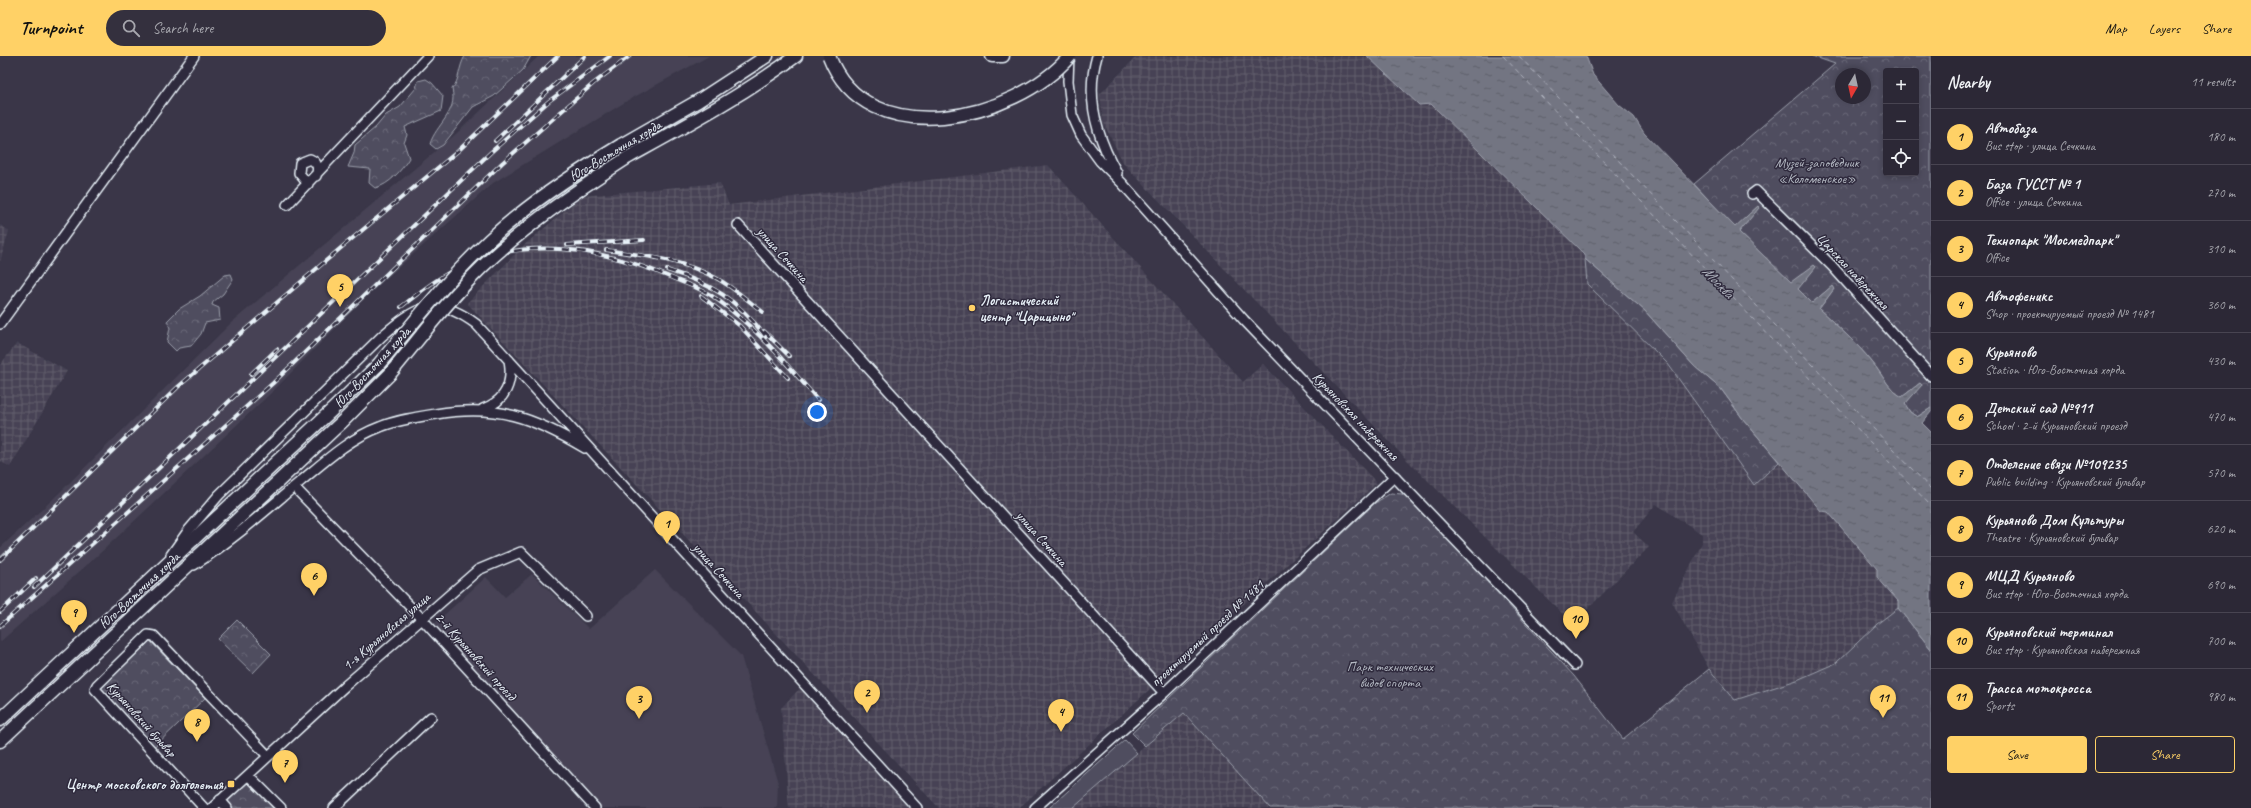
<!DOCTYPE html>
<meta charset="utf-8">
<style>
body{margin:0;font-family:Caveat,sans-serif;background:#34303e;color:#f1f3f6}
.controls{position:absolute;right:12px;top:12px;display:grid;overflow:hidden;border-radius:4px;box-shadow:0 2px 6px #0003}
.controls button{width:36px;height:36px;display:grid;place-items:center;padding:0;border:0;border-bottom:1px solid #484451;background:#2c2836;color:#f1f3f6;font:20px sans-serif}
.compass{position:absolute;left:1835px;top:12px;width:36px;height:36px;border-radius:50%;background:#2c2836;box-shadow:0 2px 6px #0003;rotate:189deg}
.you{position:absolute;left:817px;top:356px;width:14px;height:14px;margin:-10px;border:3px solid #fff;border-radius:50%;background:#1a73e8;box-shadow:0 0 0 6px #1a73e833}
.badge{display:grid;place-items:center;width:26px;height:26px;border-radius:50%;background:#ffd166;color:#111;font-size:13px;font-weight:700}
.pin{position:absolute;translate:-50% -33px;filter:drop-shadow(0 1px 2px #0008)}
.pin::after{content:'';position:absolute;top:21px;width:14px;height:12px;background:inherit;clip-path:polygon(0 0,100% 0,50% 100%)}
.list{margin:0;padding:0;list-style:none}
h2{display:flex;justify-content:space-between;align-items:center;height:52px;margin:0;padding:0 16px;font-size:17px}
h2 small{font-size:13px;font-weight:400;color:#a6a6ad}
.list li{display:grid;grid-template-columns:26px 1fr auto;gap:12px;align-items:center;box-sizing:border-box;height:56px;padding:0 16px;border-top:1px solid #484451}
.list b{display:block;font-size:15px;white-space:nowrap}
.list p{margin:0;font-size:13px;white-space:nowrap;color:#a6a6ad}
.list em{font-size:13px;font-style:normal;color:#a6a6ad}
.actions{display:flex;gap:8px;padding:12px 16px}
.actions a{flex:1;padding:9px 0;border:1px solid #ffd166;border-radius:4px;text-align:center;font-size:14px;color:#ffd166}
.actions .main{background:#ffd166;color:#111}
.icon{flex:none;width:22px;height:22px;fill:none;stroke:currentColor;stroke-width:2;stroke-linecap:round;stroke-linejoin:round}
.map{position:relative;flex:none;width:1931px;height:752px;overflow:hidden}
header{display:flex;align-items:center;gap:24px;box-sizing:border-box;height:56px;padding:0 20px;background:#ffd166;color:#111}
header strong{font-size:19px}
nav{display:flex;gap:22px;margin-inline-start:auto;font-size:14px}
.search{width:280px;height:36px;background:#34303e;display:flex;align-items:center;gap:10px;box-sizing:border-box;padding:0 14px;border-radius:22px;color:#a6a6ad;font-size:15px}
main{display:flex}
aside{flex:1;background:#2c2836}
.map>svg:first-child{display:block}
</style>
<header>
<strong>Turnpoint</strong>
<div class="search"><svg class="icon" aria-label="search" viewBox="0 0 24 24"><circle cx="10" cy="10" r="6"/><path d="M15 15l6 6"/></svg>Search here</div>
<nav><a>Map</a><a>Layers</a><a>Share</a></nav>
</header>
<main>
<div class="map">
<svg width="1931" height="752" viewBox="0 0 1931 752">
<defs>
<pattern id="industrial-grid" width="8" height="8" patternUnits="userSpaceOnUse"><rect width="8" height="8" fill="#464354"/><path d="M0 4h8M4 0v8" fill="none" stroke="#615f6d"/></pattern>
<pattern id="forest-crowns" width="20" height="18" patternUnits="userSpaceOnUse"><rect width="20" height="18" fill="#504e5f"/><path d="M2 6a3 3 0 1 1 6 0M12 15a3 3 0 1 1 6 0" fill="none" stroke="#696877"/></pattern>
<pattern id="water-ripples" width="26" height="14" patternUnits="userSpaceOnUse"><rect width="26" height="14" fill="#737482"/><path d="M2 4q2-2 4 0t4 0M15 11q2-2 4 0t4 0" fill="none" stroke="#5f6069"/></pattern>
</defs>
<rect width="100%" height="100%" fill="#3a3648"/>
<filter id="ink" filterUnits="userSpaceOnUse"><feTurbulence type="fractalNoise" baseFrequency=".025" numOctaves="2"/><feDisplacementMap in="SourceGraphic" scale="8" xChannelSelector="R" yChannelSelector="G"/><feConvolveMatrix kernelMatrix="1 2 1 2 8 2 1 2 1" color-interpolation-filters="sRGB"/></filter>
<g filter="url(#ink)">
<!-- built -->
<path fill="#464354" d="M539 0H709L627 45 493 127 371 236 271 337 98 499 0 586V492L52 444 231 267 457 77Z
M655 514 741 600 778 727 777 752H600L433 569 486 521 505 541 532 518 589 573Z"/>
<!-- industrial -->
<path fill="url(#industrial-grid)" d="M1137 0H1367L1419 49 1431 48 1585 199 1587 228 1668 308 1754 429 1779 406 1821 455 1828 456 1878 513 1877 521 1898 545V552L1877 568 1836 607 1797 624 1735 644 1709 613 1672 546 1702 487V478L1656 448 1633 476 1649 491 1573 568 1408 405 1124 108 1103 66 1100 38Z
M1048 109 1243 326 1263 308 1377 427 1019 752H939L467 247 522 191 582 140 720 127 729 149Z
M0 169 9 175 0 206Z
M17 287 67 315 10 411 0 405V309Z
M802 630 912 752H789L781 652Z
M1184 657 1270 752H1073Z"/>
<!-- green -->
<path fill="#504e5f" stroke="#9ca0ac" d="M1125 684 1137 697 1073 752H1049Z"/>
<!-- forest -->
<path fill="url(#forest-crowns)" stroke="#9ca0ac" fill-rule="evenodd" d="M465 0H531L523 14 494 40 473 51 443 89 436 93 430 88C436 68 458 57 452 33 460 24 458 12 465 0Z
M1812 0H1931V352L1917 361 1910 356 1905 348 1921 329 1920 327 1902 341C1888 333 1882 318 1872 306 1856 286 1837 270 1819 253L1834 233 1831 231 1812 247 1797 233 1815 211 1814 210 1791 227 1739 176 1759 151 1758 150 1735 172 1694 128 1835 8ZM1886 15H1916V117H1886ZM1841 18H1865V42H1841Z
M426 23 432 27 443 40 441 55 405 71 407 79 404 87 409 102C402 114 389 129 375 132L369 127 370 113 348 111 354 97 355 89 376 71 386 59 400 51 416 32 418 25Z
M1585 203 1645 255 1694 310 1721 333 1743 363 1779 406 1754 429 1668 308 1587 228Z
M231 218 233 223 223 238 213 246 212 249 219 252 220 264 205 267 201 278 191 290 179 292 176 295 167 286 170 272 167 265 179 253 200 240 225 219Z
M1391 437 1402 438 1412 444 1574 620 1623 683 1709 613 1735 644 1797 624 1836 607 1877 568 1898 552 1931 593V752H1270L1184 657 1145 690 1132 677 1375 447Z
M237 564 271 598 253 617 218 583Z
M150 585 205 642 153 692 98 635Z
M247 723 275 752H232L224 743Z"/>
<!-- water -->
<path fill="url(#water-ripples)" stroke="#a2a6b1" d="M1367 0H1586L1593 19 1619 49 1634 61 1644 77 1735 171 1758 150 1759 152 1739 176 1791 226 1814 209 1816 211 1798 233 1812 247 1832 230 1834 233 1819 253C1837 270 1856 286 1872 306 1882 318 1888 333 1902 341L1920 327 1922 329 1905 348 1910 356 1917 361 1931 352V356L1922 367 1931 376V593L1898 552V545L1877 521V513L1828 456 1821 455 1743 363 1721 333 1694 310 1645 255 1585 203V199L1431 48 1419 49Z"/>
<g fill="none" stroke-linecap="round" stroke-linejoin="round">
<!-- ferry -->
<path stroke="#aeb2bd" stroke-width="1" stroke-dasharray="5 4" stroke-linecap="butt" d="M1503 0 1931 450
M1519 0 1931 433"/>
<!-- minor casing -->
<g stroke="#e8f1f8" stroke-width="12">
<path id="minor" d="M1069 0 1068 25 1072 59 1081 79 1100 105 1122 127 1244 264 1575 609
M1097 0C1085 41 1096 80 1117 117
M308 128 299 117 300 107 310 103C318 106 319 113 316 120
M1752 138 1756 135 1832 210 1931 320
M287 149 428 0
M738 169 1164 637
M0 268 194 0
M483 353C506 345 513 326 509 304
M299 436 422 563 595 752
M171 499 188 475 219 439 382 280C417 250 436 238 476 268L917 752
M194 509C232 485 266 454 301 425 325 405 350 382 380 371 397 364 417 361 436 358 497 348 532 361 585 392
M248 719 281 752
M220 744 227 752
M204 752 95 633 97 629 148 579 154 580 268 700
M212 752 345 630 478 514 521 496 586 560
M334 752 431 661
M1035 752 1164 637 1395 420"/>
</g>
<!-- major casing -->
<g stroke="#e8f1f8" stroke-width="15">
<path id="major" d="M992 0H1003
M621 89 698 45 767 0
M627 102C685 70 743 39 796 0
M0 664 332 354 378 309
M0 685 344 364 389 319"/>
</g>
<!-- minor -->
<use href="#minor" stroke="#2f2a3d" stroke-width="9"/>
<!-- major -->
<use href="#major" stroke="#2f2a3d" stroke-width="12"/>
<!-- rail casing -->
<g stroke="#e8f1f8" stroke-width="4">
<path id="rail" d="M495 85 585 0
M567 189 644 184
M606 194C642 199 683 204 716 222 733 231 748 245 763 256
M667 214C712 228 737 243 766 281
M701 240 740 270 788 322
M401 251C421 235 442 218 466 208 533 180 607 194 672 222 686 228 703 233 715 242 755 270 787 308 818 344
M764 275 789 300
M251 318 277 293
M0 504 178 331 342 191 458 95 558 0
M34 531 491 96 549 45 610 0
M0 556 36 522
M0 570 273 327 502 107 594 27 630 0"/>
</g>
<!-- rail -->
<use href="#rail" stroke="#2f2a3d" stroke-width="2.5" stroke-dasharray="8" stroke-linecap="butt"/>
<!-- major-bridge casing -->
<g stroke="#e8f1f8" stroke-width="15" stroke-linecap="butt">
<path id="major-bridge" d="M829 0C867 99 1015 64 1070 0
M378 309C421 258 463 203 516 161 549 134 585 111 621 89
M389 319C419 283 448 244 482 211 526 169 576 135 627 102"/>
</g>
<!-- major-bridge -->
<use href="#major-bridge" stroke="#2f2a3d" stroke-width="12"/>
</g>
</g>
<!-- markers -->
<g fill="#ffd166" stroke="#2f2a3d" stroke-width="1.5">
<circle cx="972" cy="252" r="4"/>
<rect x="227" y="724" width="8" height="8" rx="2"/>
</g>
<g text-anchor="middle" stroke-width="3" stroke-linejoin="round" paint-order="stroke">
<!-- street labels -->
<g font-size="14" fill="#e8f1f8" stroke="#2f2a3d">
<text transform="translate(615 94) rotate(-31)" y="5">Юго-Восточная хорда</text>
<text transform="translate(783 198) rotate(48)" y="5">улица Сечкина</text>
<text transform="translate(1853 215) rotate(47)" y="5">Царская набережная</text>
<text transform="translate(372 311) rotate(-47)" y="5">Юго-Восточная хорда</text>
<text transform="translate(1356 360) rotate(46)" y="5">Курьяновская набережная</text>
<text transform="translate(1042 482) rotate(48)" y="5">улица Сечкина</text>
<text transform="translate(719 514) rotate(48)" y="5">улица Сечкина</text>
<text transform="translate(139 534) rotate(-43)" y="5">Юго-Восточная хорда</text>
<text transform="translate(386 575) rotate(-41)" y="5">1-я Курьяновская улица</text>
<text transform="translate(1207 577) rotate(-43)" y="5">проектируемый проезд № 1481</text>
<text transform="translate(476 600) rotate(48)" y="5">2-й Курьяновский проезд</text>
<text transform="translate(142 663) rotate(48)" y="5">Курьяновский бульвар</text>
</g>
<!-- park labels -->
<g font-size="14" fill="#b3b8c2" stroke="#2f2a3d">
<text x="1817" y="111">Музей-заповедник<tspan x="1817" dy="16">«Коломенское»</tspan></text>
<text x="1390" y="615">Парк технических<tspan x="1390" dy="16">видов спорта</tspan></text>
</g>
<!-- poi labels -->
<g font-size="14" font-weight="bold" fill="#e8f1f8" stroke="#2f2a3d" text-anchor="start">
<text x="980" y="249">Логистический<tspan x="980" dy="16">центр "Царицыно"</tspan></text>
<text x="223" y="733" text-anchor="end">Центр московского долголетия</text>
</g>
<!-- water labels -->
<g font-size="15" font-style="italic" fill="#aeb2bd" stroke="#2f2a3d">
<text transform="translate(1718 226) rotate(46)" y="5">Москва</text>
</g>
</g>
</svg>
<div class="controls">
<button>+</button>
<button>−</button>
<button><svg class="icon" aria-label="locate" viewBox="0 0 24 24"><circle cx="12" cy="12" r="6"/><path d="M12 2v4M12 18v4M2 12h4M18 12h4"/></svg></button>
</div>
<svg class="compass" viewBox="-18 -18 36 36"><path d="M0-13l5 13h-10z" fill="#e53935"/><path d="M0 13l5-13h-10z" fill="#a6a6ad"/></svg>
<div class="you"></div>
<div class="pin badge" style="left:667px;top:488px">1</div>
<div class="pin badge" style="left:867px;top:657px">2</div>
<div class="pin badge" style="left:639px;top:663px">3</div>
<div class="pin badge" style="left:1061px;top:676px">4</div>
<div class="pin badge" style="left:340px;top:251px">5</div>
<div class="pin badge" style="left:314px;top:540px">6</div>
<div class="pin badge" style="left:285px;top:727px">7</div>
<div class="pin badge" style="left:197px;top:686px">8</div>
<div class="pin badge" style="left:74px;top:577px">9</div>
<div class="pin badge" style="left:1576px;top:583px">10</div>
<div class="pin badge" style="left:1883px;top:662px">11</div>
</div>
<aside>
<h2>Nearby<small>11 results</small></h2>
<ul class="list">
<li><span class="badge">1</span><div><b>Автобаза</b><p>Bus stop · улица Сечкина</p></div><em>180 m</em></li>
<li><span class="badge">2</span><div><b>База ГУССТ № 1</b><p>Office · улица Сечкина</p></div><em>270 m</em></li>
<li><span class="badge">3</span><div><b>Технопарк &quot;Мосмедпарк&quot;</b><p>Office</p></div><em>310 m</em></li>
<li><span class="badge">4</span><div><b>Автофеникс</b><p>Shop · проектируемый проезд № 1481</p></div><em>360 m</em></li>
<li><span class="badge">5</span><div><b>Курьяново</b><p>Station · Юго-Восточная хорда</p></div><em>430 m</em></li>
<li><span class="badge">6</span><div><b>Детский сад №911</b><p>School · 2-й Курьяновский проезд</p></div><em>470 m</em></li>
<li><span class="badge">7</span><div><b>Отделение связи №109235</b><p>Public building · Курьяновский бульвар</p></div><em>570 m</em></li>
<li><span class="badge">8</span><div><b>Курьяново Дом Культуры</b><p>Theatre · Курьяновский бульвар</p></div><em>620 m</em></li>
<li><span class="badge">9</span><div><b>МЦД Курьяново</b><p>Bus stop · Юго-Восточная хорда</p></div><em>690 m</em></li>
<li><span class="badge">10</span><div><b>Курьяновский терминал</b><p>Bus stop · Курьяновская набережная</p></div><em>700 m</em></li>
<li><span class="badge">11</span><div><b>Трасса мотокросса</b><p>Sports</p></div><em>980 m</em></li>
</ul>
<div class="actions"><a class="main">Save</a><a>Share</a></div>
</aside>
</main>
